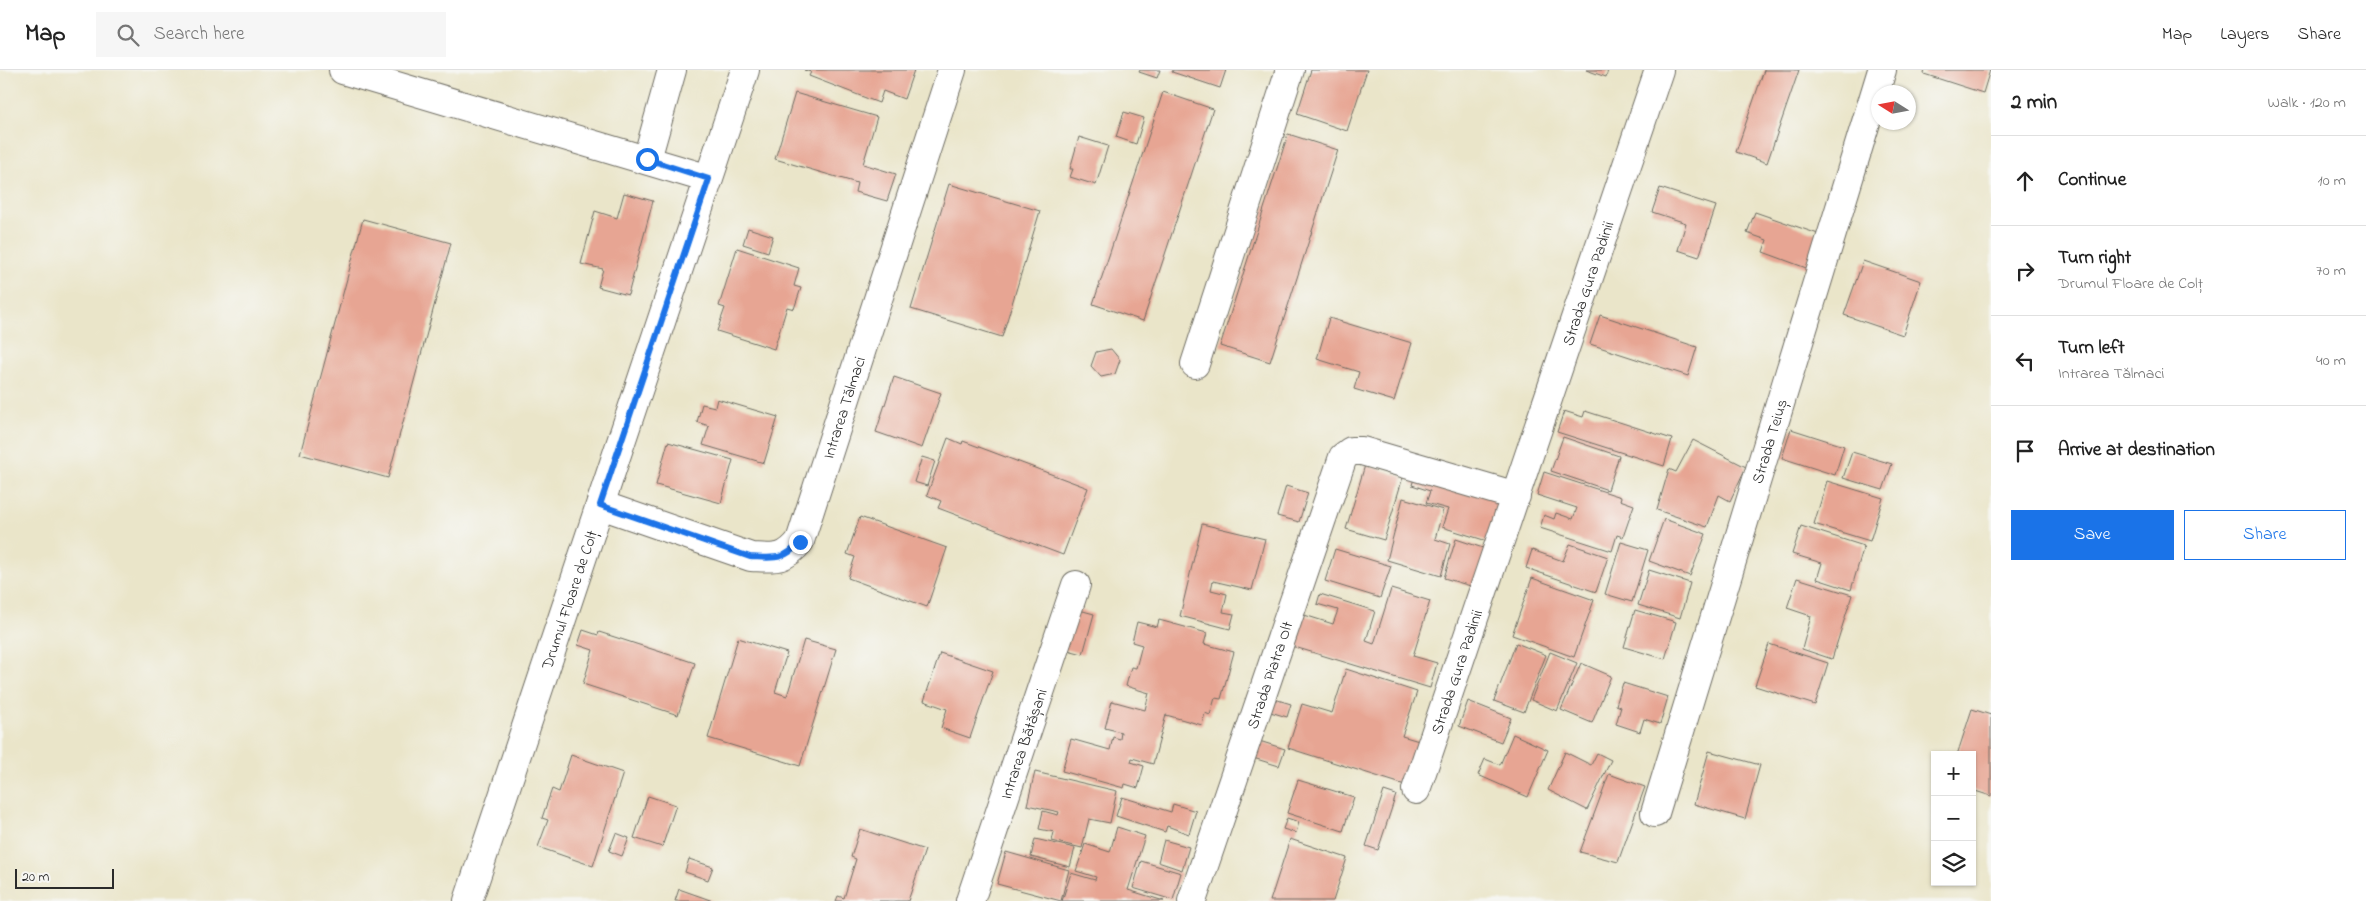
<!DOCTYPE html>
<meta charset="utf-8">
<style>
body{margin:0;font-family:"Indie Flower",sans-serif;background:#f6f6f6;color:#222}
.controls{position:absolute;right:15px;bottom:15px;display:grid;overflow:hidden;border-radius:0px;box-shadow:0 1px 4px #0004}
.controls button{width:45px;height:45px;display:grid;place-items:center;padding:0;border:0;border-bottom:1px solid #e0e0e0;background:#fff;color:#222;font:25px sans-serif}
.compass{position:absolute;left:1871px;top:15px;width:45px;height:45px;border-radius:50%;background:#fff;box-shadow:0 1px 4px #0004;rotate:281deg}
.scale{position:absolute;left:15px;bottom:12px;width:99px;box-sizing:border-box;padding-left:5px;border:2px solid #2b2b2b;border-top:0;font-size:14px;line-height:18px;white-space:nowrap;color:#2b2b2b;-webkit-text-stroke:4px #f6f6f2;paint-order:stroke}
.stop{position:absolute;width:15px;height:15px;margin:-11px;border:4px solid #1a73e8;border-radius:50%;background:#fff}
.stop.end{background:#1a73e8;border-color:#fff;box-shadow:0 1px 5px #0008}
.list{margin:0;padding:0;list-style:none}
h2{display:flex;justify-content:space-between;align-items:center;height:65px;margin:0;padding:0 20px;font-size:21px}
h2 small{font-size:16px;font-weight:400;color:#767676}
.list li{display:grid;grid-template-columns:32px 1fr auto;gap:15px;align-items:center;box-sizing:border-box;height:90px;padding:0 20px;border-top:1px solid #e0e0e0}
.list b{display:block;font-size:19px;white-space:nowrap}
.list p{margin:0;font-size:16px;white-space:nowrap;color:#767676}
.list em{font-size:16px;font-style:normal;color:#767676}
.actions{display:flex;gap:10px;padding:15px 20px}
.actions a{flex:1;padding:11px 0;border:1px solid #1a73e8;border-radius:0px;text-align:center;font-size:18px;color:#1a73e8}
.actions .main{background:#1a73e8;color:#fff}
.icon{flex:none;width:28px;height:28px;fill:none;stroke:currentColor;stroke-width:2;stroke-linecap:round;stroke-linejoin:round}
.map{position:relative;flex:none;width:1991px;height:831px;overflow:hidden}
header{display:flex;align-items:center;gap:30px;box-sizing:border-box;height:70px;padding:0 25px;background:#fff;border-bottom:1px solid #e0e0e0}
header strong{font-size:24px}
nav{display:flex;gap:28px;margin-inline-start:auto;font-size:18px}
.search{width:350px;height:45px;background:#f6f6f6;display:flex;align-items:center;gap:12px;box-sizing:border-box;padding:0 18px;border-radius:0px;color:#767676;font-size:19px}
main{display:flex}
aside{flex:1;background:#fff}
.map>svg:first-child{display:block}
</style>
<header>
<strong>Map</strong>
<div class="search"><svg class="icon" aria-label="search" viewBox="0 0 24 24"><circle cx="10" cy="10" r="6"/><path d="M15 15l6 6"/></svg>Search here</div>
<nav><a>Map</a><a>Layers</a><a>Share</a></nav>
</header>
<main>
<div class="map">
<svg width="1991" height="831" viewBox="0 0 1991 831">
<rect width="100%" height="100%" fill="#f6f6f2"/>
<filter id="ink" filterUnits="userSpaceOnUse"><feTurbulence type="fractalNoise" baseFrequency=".02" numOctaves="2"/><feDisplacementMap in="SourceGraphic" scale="10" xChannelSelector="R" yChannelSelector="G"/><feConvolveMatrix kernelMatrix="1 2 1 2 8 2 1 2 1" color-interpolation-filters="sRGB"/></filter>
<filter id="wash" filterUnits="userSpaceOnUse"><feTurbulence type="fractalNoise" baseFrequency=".0096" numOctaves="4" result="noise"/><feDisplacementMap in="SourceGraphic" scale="20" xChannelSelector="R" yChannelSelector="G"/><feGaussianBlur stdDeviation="1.12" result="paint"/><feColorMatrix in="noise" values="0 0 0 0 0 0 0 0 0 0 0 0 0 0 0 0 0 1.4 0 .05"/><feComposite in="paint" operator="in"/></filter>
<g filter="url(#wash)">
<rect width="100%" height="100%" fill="#eae5c9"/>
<g id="blocks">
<!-- building -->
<path fill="#e7a593" d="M804 0H914L904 29 883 21 879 33 809 6 811 2Z
M1140 0H1160L1157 8 1139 2Z
M1173 0H1226L1220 18 1172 2Z
M1311 0H1367L1347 61 1297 44Z
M1586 0H1608L1606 7Z
M1764 0H1799L1767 93 1736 82Z
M1925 0H1990L1983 23 1924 4Z
M1163 22 1213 39 1143 251 1093 234Z
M795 23 877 47 863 94 896 104 887 131 855 122 857 113 775 89Z
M1124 42 1144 48 1136 74 1116 67Z
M1288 64 1338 80 1270 292 1220 276Z
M1079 67 1108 76 1096 115 1070 107 1073 99H1070Z
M949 114 1040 141 1002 267 911 239Z
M1660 118 1716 136 1699 187 1678 180 1686 153 1652 142Z
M624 123 653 131 628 225 598 217 603 199 581 194 595 141 617 148Z
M1755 142 1821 165 1809 199 1763 182 1767 170 1747 163Z
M363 149 451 173 388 408 300 384Z
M748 158 773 166 768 182 743 174Z
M737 178 799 198 794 216 801 218 794 239 787 237 774 279 717 261 725 238 719 236Z
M1863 191 1921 211 1903 265 1844 245Z
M1600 245 1697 277 1688 306 1590 274Z
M1329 248 1412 273 1394 331 1354 319 1359 302 1317 289Z
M1111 279 1120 290 1115 304 1101 307 1091 296 1096 282Z
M894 307 941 323 922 378 876 362Z
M717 329 778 347 764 393 703 375 709 356 697 352 702 334 715 337Z
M1564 341 1583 347 1585 341 1672 369 1664 396 1557 362Z
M1791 359 1844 376 1835 405 1782 388Z
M1563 367 1619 386 1608 420 1551 401Z
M948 368 962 374 963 371 1088 418 1063 485 938 438 941 431 927 425Z
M1693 370 1746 397 1730 431 1719 425 1707 457 1657 440 1669 399 1676 402Z
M668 372 733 390 721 433 656 415Z
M1852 382 1892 394 1883 420 1843 408Z
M922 387 935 391 927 416 914 412Z
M1365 395 1403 407 1384 470 1346 459Z
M1416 402 1501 429 1487 471 1442 457 1448 439 1426 433 1430 421 1412 415Z
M1544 402 1621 427 1620 430 1634 435 1623 467 1617 465 1612 481 1540 458 1544 445 1554 449 1556 443 1573 449 1577 438 1537 425Z
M1827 411 1883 428 1870 471 1814 454Z
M1286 416 1308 423 1299 452 1277 446Z
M1403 428 1443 440 1435 469 1450 474 1441 506 1387 490Z
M860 447 947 478 927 537 848 508 855 487 847 484Z
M1664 449 1706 464 1690 506 1649 491Z
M1202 454 1265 469 1252 520 1213 511 1211 520 1227 524 1223 542 1234 544 1230 559 1180 546Z
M1801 456 1864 476 1851 520 1817 509 1822 493 1792 484Z
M1456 469 1486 479 1474 517 1444 508Z
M1621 472 1648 480 1632 532 1605 524Z
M1570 474 1608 487 1596 522 1526 498 1532 480 1563 491Z
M1335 479 1391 496 1380 528 1325 511Z
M1649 500 1690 513 1680 548 1638 535Z
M1532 508 1594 530 1574 587 1512 565Z
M1797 508 1852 525 1832 589 1802 579 1811 546 1787 538Z
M1391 519 1430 531 1413 586 1437 593 1430 618 1288 575 1298 543 1333 554 1338 540 1317 534 1320 524 1375 541 1366 571 1374 574Z
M1072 538 1094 544 1083 584 1060 578Z
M1635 540 1676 552 1665 589 1624 577Z
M1159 550 1207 563 1204 574 1234 582 1221 629 1215 628 1210 645 1205 643 1202 655 1166 645 1153 694 1132 688 1131 692 1144 696 1138 718 1125 714 1124 718 1062 701 1071 669 1110 680 1113 667 1120 669 1121 662 1105 658 1112 631 1145 640 1149 623 1126 616 1131 597 1136 598 1142 575 1132 572 1137 552 1157 557Z
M583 560 598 565 599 562 695 593 678 645 583 614 593 580 578 575Z
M738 568 787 583 775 622 787 626 804 570 836 579 800 696 708 668Z
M1516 573 1546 585 1524 642 1494 631Z
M1769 574 1828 593 1815 635 1755 616Z
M1550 582 1577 593 1557 641 1531 630Z
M940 583 993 601 970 668 941 658 947 639 924 631Z
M1581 593 1611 606 1592 653 1561 640Z
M1346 599 1417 622 1402 666 1419 671 1405 715 1288 678 1302 634 1332 643Z
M1623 613 1668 627 1660 654 1644 649 1640 662 1616 654 1621 637 1616 635Z
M1271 628 1291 634 1287 647 1267 641Z
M1468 631 1511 648 1501 672 1459 656Z
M1972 639 1991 645V726L1972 720V685H1957Z
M1513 664 1548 680 1528 727 1478 705 1485 689 1500 695Z
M1256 670 1285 679 1279 696 1250 687Z
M1709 681 1760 695 1745 749 1694 734Z
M1565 682 1591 695 1597 683 1611 690 1587 740 1548 720Z
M571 685 623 703 593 796 538 777 548 750 542 748 547 733 552 719 559 722Z
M1035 702 1117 721 1110 753 1089 749 1082 778 1052 771 1054 762 1039 759 1043 741 1058 745 1059 742 1027 735Z
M1609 704 1645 717 1618 792 1580 782Z
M1298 710 1354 727 1343 761 1287 743Z
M1384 721 1396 725 1378 780 1366 776Z
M648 726 676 735 662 777 634 768Z
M1122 727 1171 742 1173 734 1196 741 1189 764 1167 756 1165 762 1116 746Z
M1287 748 1299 752 1296 763 1283 759Z
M1117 757 1145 766 1128 820 1164 831H1062L1071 803 1095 810 1096 807 1076 801 1085 774 1110 782Z
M860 759 925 780 908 831H836L838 826 844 828 856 789 851 787Z
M616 763 629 768 622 786 609 781Z
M1035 769 1075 778 1070 797 1031 787Z
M1290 769 1347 788 1333 831H1270Z
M1164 770 1189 777 1182 800 1158 792Z
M1006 782 1069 800 1061 831 997 814Z
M689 789 713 797 708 810 685 802Z
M1141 791 1181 803 1173 830 1133 818Z
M679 819 713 831H675Z"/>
</g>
</g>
<g filter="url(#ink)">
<use href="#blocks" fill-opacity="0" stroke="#6e6c62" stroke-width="1"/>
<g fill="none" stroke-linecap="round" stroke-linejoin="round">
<!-- minor casing -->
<g stroke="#6e6c62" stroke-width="30">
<g id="minor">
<path d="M343 0 709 109"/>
<path d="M647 89 672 0"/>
<path d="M1195 294 1290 0"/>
<path id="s1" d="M601 435 751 487C774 488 784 491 800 471L952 0"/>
<path id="s2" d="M1416 720 1659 0"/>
<path id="s3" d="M1655 743 1882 0"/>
<path id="s4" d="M468 831 745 0"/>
<path id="s5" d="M970 831 1076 515"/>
<path id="s6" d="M1192 831 1343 387 1351 381H1362L1516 426"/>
</g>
</g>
<!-- minor -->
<use href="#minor" stroke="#fff" stroke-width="28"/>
</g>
</g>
<g fill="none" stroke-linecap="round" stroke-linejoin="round" filter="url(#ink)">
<!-- route -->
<path stroke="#1a73e8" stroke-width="6" d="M647 89 709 109 600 435 750 487C774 488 784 491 800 472"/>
</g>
<g text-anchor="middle" stroke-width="4" stroke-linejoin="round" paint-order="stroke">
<!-- street labels -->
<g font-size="16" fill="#2b2b2b" stroke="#f6f6f2">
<text dy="6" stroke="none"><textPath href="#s2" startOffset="535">Strada Gura Padinii</textPath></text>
<text dy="6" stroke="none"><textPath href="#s1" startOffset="354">Intrarea Tălmaci</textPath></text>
<text dy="6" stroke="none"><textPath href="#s3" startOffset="389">Strada Teiuș</textPath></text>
<text dy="6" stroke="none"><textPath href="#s4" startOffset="318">Drumul Floare de Colț</textPath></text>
<text dy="6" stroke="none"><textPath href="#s2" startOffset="125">Strada Gura Padinii</textPath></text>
<text dy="6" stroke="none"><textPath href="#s6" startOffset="239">Strada Piatra Olt</textPath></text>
<text dy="6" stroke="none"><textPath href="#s5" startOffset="166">Intrarea Bătășani</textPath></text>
</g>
</g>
</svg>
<div class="controls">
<button>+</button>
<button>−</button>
<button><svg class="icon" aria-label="layers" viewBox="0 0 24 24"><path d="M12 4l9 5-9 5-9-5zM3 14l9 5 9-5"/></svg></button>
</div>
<svg class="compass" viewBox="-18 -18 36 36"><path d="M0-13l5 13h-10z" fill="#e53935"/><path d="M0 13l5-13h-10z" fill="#767676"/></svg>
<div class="scale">20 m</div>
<div class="stop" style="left:647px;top:89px"></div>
<div class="stop end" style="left:800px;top:472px"></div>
</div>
<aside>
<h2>2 min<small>Walk · 120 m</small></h2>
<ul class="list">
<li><svg class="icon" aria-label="ahead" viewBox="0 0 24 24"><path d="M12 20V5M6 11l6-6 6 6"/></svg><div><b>Continue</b></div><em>10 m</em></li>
<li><svg class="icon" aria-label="right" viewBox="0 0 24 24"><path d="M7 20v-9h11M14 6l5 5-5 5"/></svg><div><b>Turn right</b><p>Drumul Floare de Colț</p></div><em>70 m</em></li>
<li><svg class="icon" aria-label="left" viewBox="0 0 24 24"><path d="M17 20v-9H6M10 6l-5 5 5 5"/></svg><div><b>Turn left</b><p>Intrarea Tălmaci</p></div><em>40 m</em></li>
<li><svg class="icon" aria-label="arrive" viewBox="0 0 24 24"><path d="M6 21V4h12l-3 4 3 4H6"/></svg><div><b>Arrive at destination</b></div></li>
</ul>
<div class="actions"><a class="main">Save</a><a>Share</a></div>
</aside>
</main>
